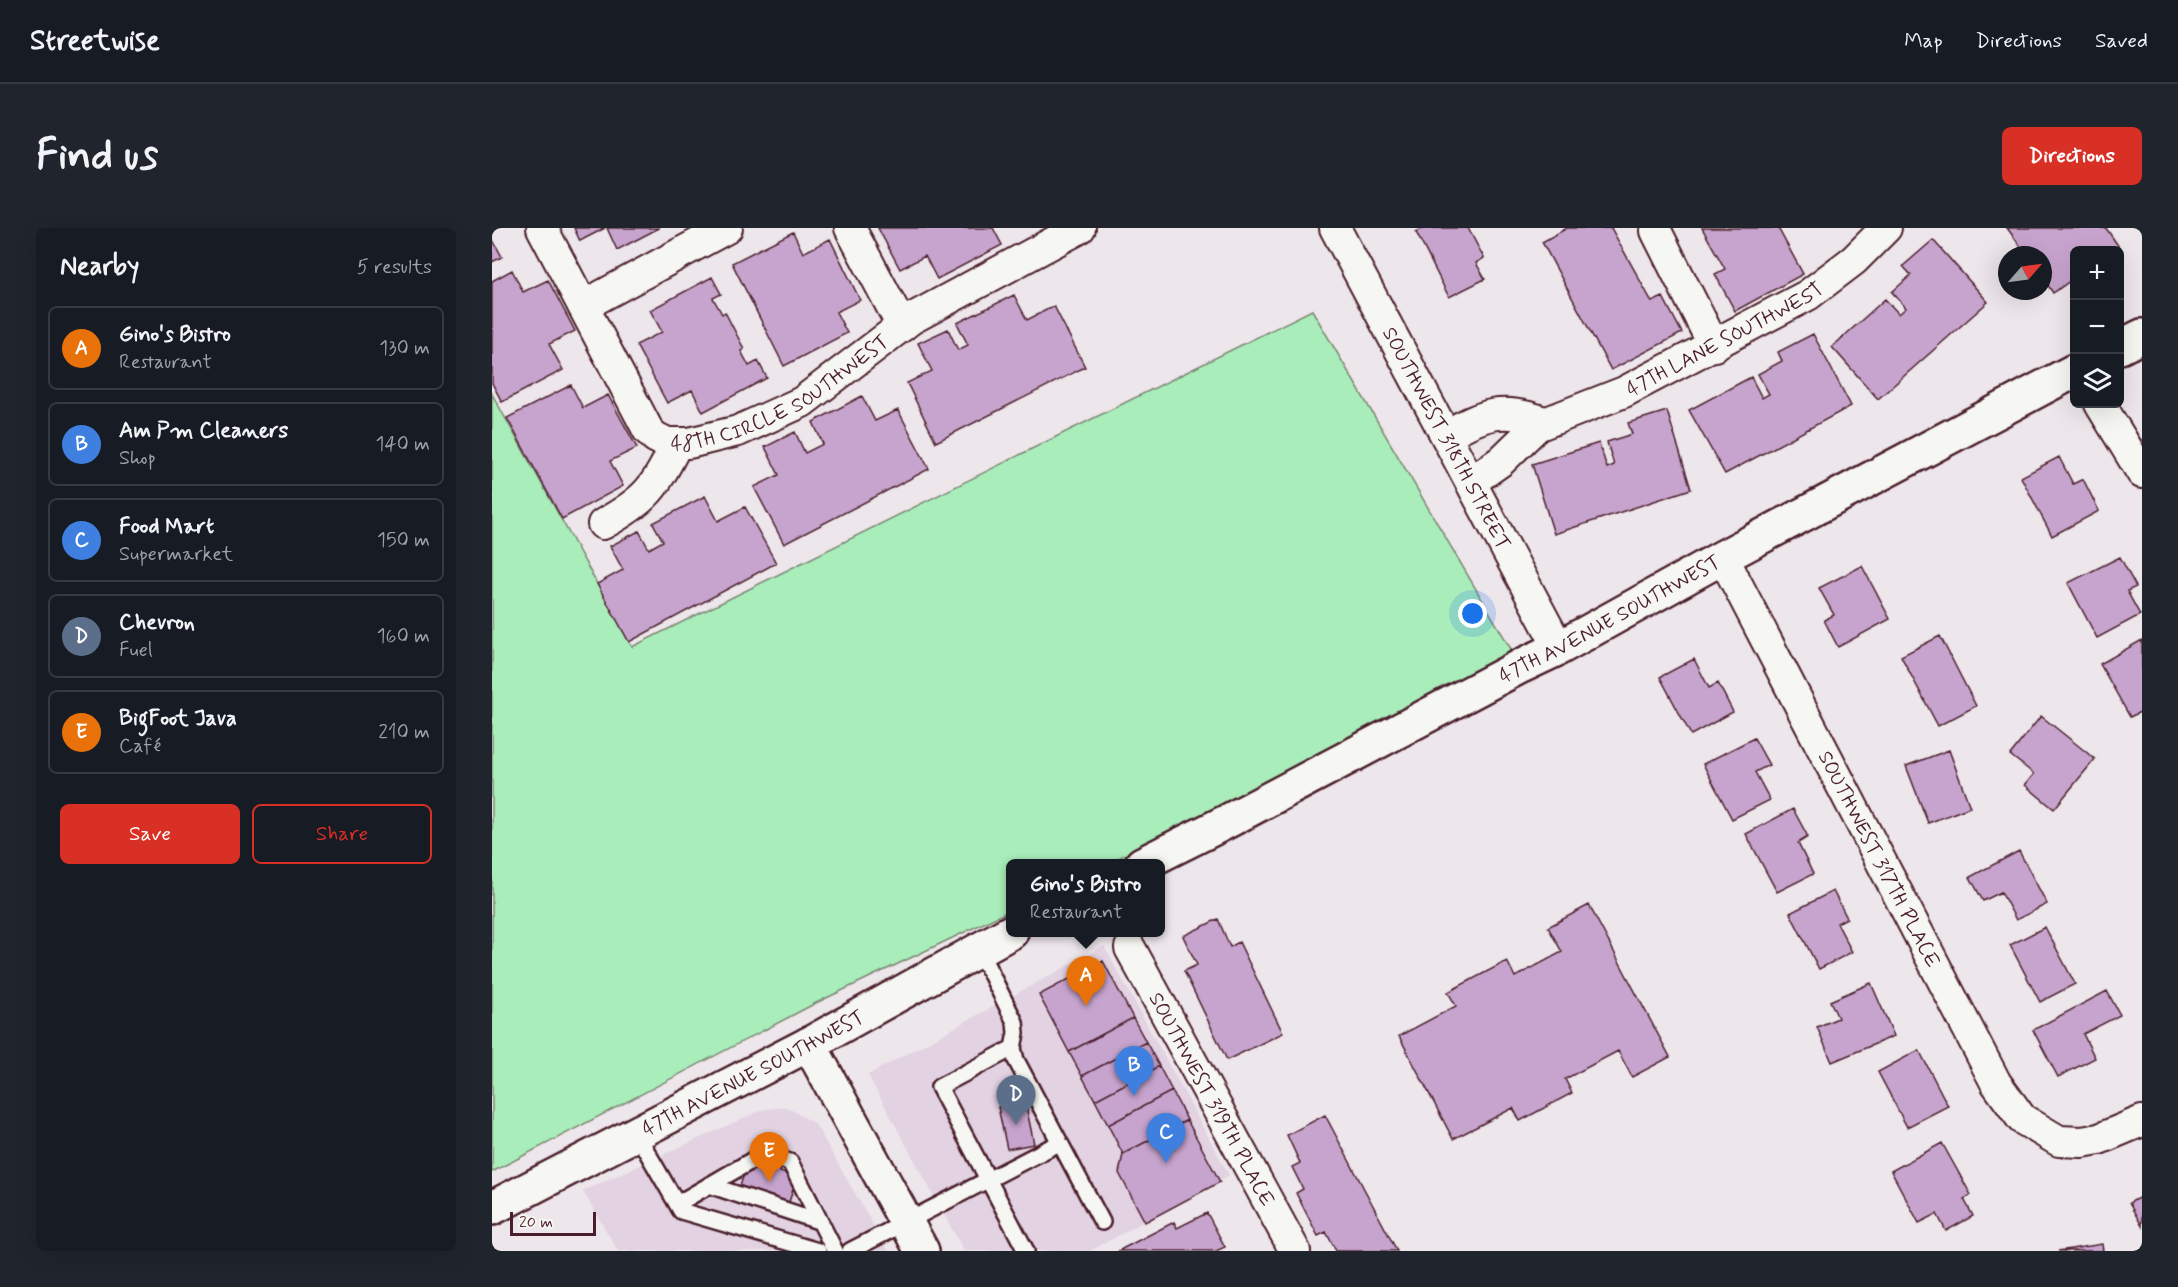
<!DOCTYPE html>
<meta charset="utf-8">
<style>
body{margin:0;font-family:Mynerve,sans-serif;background:#20242c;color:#f1f3f6}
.controls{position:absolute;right:18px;top:18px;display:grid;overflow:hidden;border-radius:9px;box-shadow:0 6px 24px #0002}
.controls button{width:54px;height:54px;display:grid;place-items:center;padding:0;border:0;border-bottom:2px solid #363941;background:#171b24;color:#f1f3f6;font:30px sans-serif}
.compass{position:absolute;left:1506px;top:18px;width:54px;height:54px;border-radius:50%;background:#171b24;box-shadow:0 6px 24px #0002;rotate:62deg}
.scale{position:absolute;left:18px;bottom:15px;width:86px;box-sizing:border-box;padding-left:6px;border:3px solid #4a1f2b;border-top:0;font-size:16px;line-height:21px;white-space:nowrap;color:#4a1f2b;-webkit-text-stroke:4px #f6f6f2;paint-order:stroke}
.you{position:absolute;left:981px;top:386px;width:21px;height:21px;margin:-15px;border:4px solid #fff;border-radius:50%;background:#1a73e8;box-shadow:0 0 0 9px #1a73e833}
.badge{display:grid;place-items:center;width:39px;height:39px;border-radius:50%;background:#d93025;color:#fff;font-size:20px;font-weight:700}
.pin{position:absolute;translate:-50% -50px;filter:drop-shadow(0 2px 3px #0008)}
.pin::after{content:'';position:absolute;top:32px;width:21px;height:18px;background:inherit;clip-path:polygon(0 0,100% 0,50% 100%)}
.popup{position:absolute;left:514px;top:631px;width:159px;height:78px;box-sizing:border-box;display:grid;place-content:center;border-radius:9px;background:#171b24;filter:drop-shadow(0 2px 4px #0005);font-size:20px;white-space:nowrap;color:#9ea1a6}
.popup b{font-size:22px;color:#f1f3f6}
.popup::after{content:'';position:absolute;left:50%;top:100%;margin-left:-12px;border:12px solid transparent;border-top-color:#171b24}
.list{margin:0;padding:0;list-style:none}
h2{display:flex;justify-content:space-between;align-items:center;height:78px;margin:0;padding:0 24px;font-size:26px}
h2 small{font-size:20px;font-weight:400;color:#9ea1a6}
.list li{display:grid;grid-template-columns:39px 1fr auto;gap:18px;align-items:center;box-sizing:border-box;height:84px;margin:0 12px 12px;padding:0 12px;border:2px solid #363941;border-radius:9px}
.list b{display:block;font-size:22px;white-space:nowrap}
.list p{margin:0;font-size:20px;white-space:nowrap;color:#9ea1a6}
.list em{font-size:20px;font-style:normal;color:#9ea1a6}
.actions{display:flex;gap:12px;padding:18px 24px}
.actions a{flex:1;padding:14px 0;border:2px solid #d93025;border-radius:9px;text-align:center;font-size:21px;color:#d93025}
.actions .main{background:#d93025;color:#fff}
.icon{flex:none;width:33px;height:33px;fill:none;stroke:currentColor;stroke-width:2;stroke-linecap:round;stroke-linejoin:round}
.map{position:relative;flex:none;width:1650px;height:1023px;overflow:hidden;border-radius:9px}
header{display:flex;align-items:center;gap:36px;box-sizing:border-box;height:84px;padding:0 30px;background:#171b24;border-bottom:2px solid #363941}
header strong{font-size:28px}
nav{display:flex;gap:33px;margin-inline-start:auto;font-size:21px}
.intro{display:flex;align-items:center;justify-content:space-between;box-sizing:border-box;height:144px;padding:0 36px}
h1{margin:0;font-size:42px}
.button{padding:15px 27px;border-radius:9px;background:#d93025;color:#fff;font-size:21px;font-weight:700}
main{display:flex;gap:36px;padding:0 36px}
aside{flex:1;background:#171b24;border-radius:9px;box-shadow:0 6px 24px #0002}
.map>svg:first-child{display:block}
</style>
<header>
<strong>Streetwise</strong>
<nav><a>Map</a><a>Directions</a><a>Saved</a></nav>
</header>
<div class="intro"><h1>Find us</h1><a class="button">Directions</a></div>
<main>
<aside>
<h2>Nearby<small>5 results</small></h2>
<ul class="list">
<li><span class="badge" style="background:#e8710a">A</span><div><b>Gino's Bistro</b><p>Restaurant</p></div><em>130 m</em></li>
<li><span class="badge" style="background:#3f7fe0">B</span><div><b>Am Pm Cleaners</b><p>Shop</p></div><em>140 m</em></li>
<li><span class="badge" style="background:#3f7fe0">C</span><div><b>Food Mart</b><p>Supermarket</p></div><em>150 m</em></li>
<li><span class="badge" style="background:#5c6f8a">D</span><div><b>Chevron</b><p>Fuel</p></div><em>160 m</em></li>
<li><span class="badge" style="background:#e8710a">E</span><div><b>BigFoot Java</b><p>Café</p></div><em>210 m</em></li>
</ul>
<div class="actions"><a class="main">Save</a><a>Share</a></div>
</aside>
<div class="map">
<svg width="1650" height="1023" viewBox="0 0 1650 1023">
<rect width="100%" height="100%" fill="#ede6eb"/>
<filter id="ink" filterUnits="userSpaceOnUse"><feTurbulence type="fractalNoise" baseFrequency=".0167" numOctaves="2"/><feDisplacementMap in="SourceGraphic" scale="12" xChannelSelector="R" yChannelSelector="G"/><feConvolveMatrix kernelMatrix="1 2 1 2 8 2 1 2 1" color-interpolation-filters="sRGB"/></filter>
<g filter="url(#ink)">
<!-- built -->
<path fill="#e2d2e2" d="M612 718 737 947 598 1023H472L376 847Z
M294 879 323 896 396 1023H126L91 963 270 882Z"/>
<!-- green -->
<path fill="#a9eeba" stroke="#7a8672" stroke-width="1.5" d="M820 82 1029 438 616 635 519 636V682L324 775 0 944V166L140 419Z"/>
<!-- building -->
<path fill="#c7a4ce" stroke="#4a1f2b" stroke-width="1.5" d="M82 0H113L88 13Z
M115 0H167L125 22Z
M386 0H501L510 17 445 51 433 28 408 41Z
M932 0H976L992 30 984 35 993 51 957 69 924 4Z
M1075 0H1119L1160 74 1171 69 1190 105 1119 142 1050 14Z
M1210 0H1286L1311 46 1243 83 1223 46 1233 41Z
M1515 0H1614L1627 19 1622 22H1582V50L1561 65 1551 50V27H1535Z
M301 4 311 25 338 11 368 72 344 84 355 105 292 138 240 35Z
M0 10 10 29 0 34Z
M1441 12 1496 74 1386 171 1340 119 1393 71 1407 86 1414 80 1400 64 1419 47 1411 38Z
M20 42 31 64 56 52 83 103 57 116 71 142 10 174 0 155V53Z
M220 49 229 66 221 70 230 86 233 84 252 121 249 123 257 138 266 133 275 150 211 184 200 162 175 175 144 117 170 104 158 82Z
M522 67 535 92 562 78 593 139 444 214 415 155 440 143 426 115 456 101 466 122 476 117 465 95Z
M1321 106 1359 178 1233 246 1197 182 1259 149 1270 170 1277 166 1266 146 1290 133 1286 124Z
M79 157 91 180 116 167 145 220 118 233 131 258 70 291 15 190Z
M370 168 383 193 406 182 437 241 292 316 262 259 287 247 273 219 303 204 313 225 331 216 321 194Z
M1175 183 1199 261 1062 306 1040 236 1107 215 1115 240 1122 237 1115 214 1140 206 1136 195Z
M1567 229 1581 256 1591 251 1607 283 1560 308 1529 249Z
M213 268 226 293 253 279 284 335 137 414 105 356 131 342 118 318 147 303 157 321 171 313 161 295Z
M1628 329 1644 359 1635 363 1648 387 1605 410 1576 355Z
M1370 338 1398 391 1346 419 1332 392 1342 387 1327 360Z
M1448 408 1484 478 1446 498 1409 428Z
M1650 412V483L1638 489 1608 436Z
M1202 431 1217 460 1226 455 1241 484 1199 507 1168 449Z
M1549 488 1603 531 1562 581 1533 557 1542 546 1518 527Z
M1262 510 1277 537 1263 544 1278 572 1240 591 1211 536Z
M1457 522 1478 579 1436 595 1414 538Z
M1301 581 1316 609 1306 615 1321 646 1285 664 1254 606Z
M1527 623 1555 676 1524 692 1509 664 1491 673 1478 649Z
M1341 663 1355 690 1345 695 1360 724 1327 741 1298 685Z
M1097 677 1178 829 1140 849 1126 823 1073 851 1080 865 1028 893 1021 880 961 911 907 808 964 778 956 764 1015 733 1023 749 1070 724 1056 699Z
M726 691 738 719 747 714 791 805 735 832 692 743 705 737 691 708Z
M1553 699 1583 756 1548 774 1518 717Z
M611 733 641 790 577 824 547 767Z
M1379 755 1402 808 1340 834 1325 799 1346 790 1338 773Z
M1615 763 1628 787 1591 806 1603 830 1566 849 1541 802Z
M641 790 654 814 590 848 577 824Z
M654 814 667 838 603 872 590 848Z
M1427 822 1456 878 1415 899 1386 844Z
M667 838 680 863 616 897 603 872Z
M680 863 695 892 631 926 616 897Z
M533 873 542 916 515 921 506 879Z
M833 887 905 1023H844L834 1004 826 1008 804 965 811 961 800 939 808 935 795 907Z
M695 892 728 954 653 994 627 945 631 926Z
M1450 915 1479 967 1472 971 1481 988 1454 1003 1445 986 1427 995 1399 943Z
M275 933 290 938 288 944 305 949 297 974 248 958 256 934 274 939Z
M1650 968V998L1637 975Z
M715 985 733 1019 724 1023H626L682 994 685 1000Z
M1610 1016 1611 1023H1566Z"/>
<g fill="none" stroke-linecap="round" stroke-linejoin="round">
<!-- lane casing -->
<g stroke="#4a1f2b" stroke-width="20">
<path id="lane" d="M487 722 523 794 524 805 521 820
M144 905 189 983 326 1023
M217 957 326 993
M185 976 266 929 277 928 298 934 343 1023
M358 1023 567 915
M534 1023 447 859 521 820 524 832 610 994"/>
</g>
<!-- street casing -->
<g stroke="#4a1f2b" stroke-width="34">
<g id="street">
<path d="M50 0 91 78"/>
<path id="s1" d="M235 0 91 78 156 202 163 209 175 215H197L246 203 310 174 419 91 588 0"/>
<path d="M358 0 410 98"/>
<path id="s2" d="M843 0 1067 420"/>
<path d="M1164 3 1222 118"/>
<path d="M1608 176 1650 245"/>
<path d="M954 207C993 186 1009 178 1052 194"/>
<path id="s3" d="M979 254 1009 233 1045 198 1132 164 1316 67 1362 32 1394 0"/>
<path d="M111 296C156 271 162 260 185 216"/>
<path id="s4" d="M1231 329 1504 855 1530 891 1567 913 1590 914 1607 911 1650 893"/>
<path id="s5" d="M638 720 803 1023"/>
</g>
</g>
<!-- secondary casing -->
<g stroke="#4a1f2b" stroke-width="38">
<g id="secondary">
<path d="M1628 119 1650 108"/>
<path id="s6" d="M650 636 732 595 1029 438 1067 420 1231 329 1582 143"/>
<path d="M317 816 430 1023"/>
<path id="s7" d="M0 980 317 816 519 704"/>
</g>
</g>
<!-- lane -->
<use href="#lane" stroke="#f6f6f2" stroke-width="15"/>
<!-- street -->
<use href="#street" stroke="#f6f6f2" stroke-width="30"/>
<!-- secondary -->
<use href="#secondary" stroke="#f6f6f2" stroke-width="33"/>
</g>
</g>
<g text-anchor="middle" stroke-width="4.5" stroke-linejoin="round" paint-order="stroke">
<!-- street labels -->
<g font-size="20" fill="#4a1f2b" stroke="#f6f6f2">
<text dy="7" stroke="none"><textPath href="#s3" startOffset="294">47TH LANE SOUTHWEST</textPath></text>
<text dy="7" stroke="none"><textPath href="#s1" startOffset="453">48TH CIRCLE SOUTHWEST</textPath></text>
<text dy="7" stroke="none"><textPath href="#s2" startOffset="238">SOUTHWEST 318TH STREET</textPath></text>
<text dy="7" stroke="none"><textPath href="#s6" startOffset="528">47TH AVENUE SOUTHWEST</textPath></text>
<text dy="7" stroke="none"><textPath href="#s4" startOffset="340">SOUTHWEST 317TH PLACE</textPath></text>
<text dy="7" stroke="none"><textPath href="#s7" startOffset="294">47TH AVENUE SOUTHWEST</textPath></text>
<text dy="7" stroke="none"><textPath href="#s5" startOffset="172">SOUTHWEST 319TH PLACE</textPath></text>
</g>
</g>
</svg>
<div class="controls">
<button>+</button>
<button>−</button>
<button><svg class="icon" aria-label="layers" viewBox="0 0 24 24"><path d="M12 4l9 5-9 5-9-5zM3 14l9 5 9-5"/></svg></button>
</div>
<svg class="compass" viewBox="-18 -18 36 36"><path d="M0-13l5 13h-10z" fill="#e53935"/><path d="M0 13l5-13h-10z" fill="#9ea1a6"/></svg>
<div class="scale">20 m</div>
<div class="you"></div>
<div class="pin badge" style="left:594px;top:778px;background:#e8710a">A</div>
<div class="popup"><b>Gino's Bistro</b>Restaurant</div>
<div class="pin badge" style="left:642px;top:868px;background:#3f7fe0">B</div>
<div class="pin badge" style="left:674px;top:935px;background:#3f7fe0">C</div>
<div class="pin badge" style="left:524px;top:897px;background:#5c6f8a">D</div>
<div class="pin badge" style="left:277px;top:954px;background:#e8710a">E</div>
</div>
</main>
